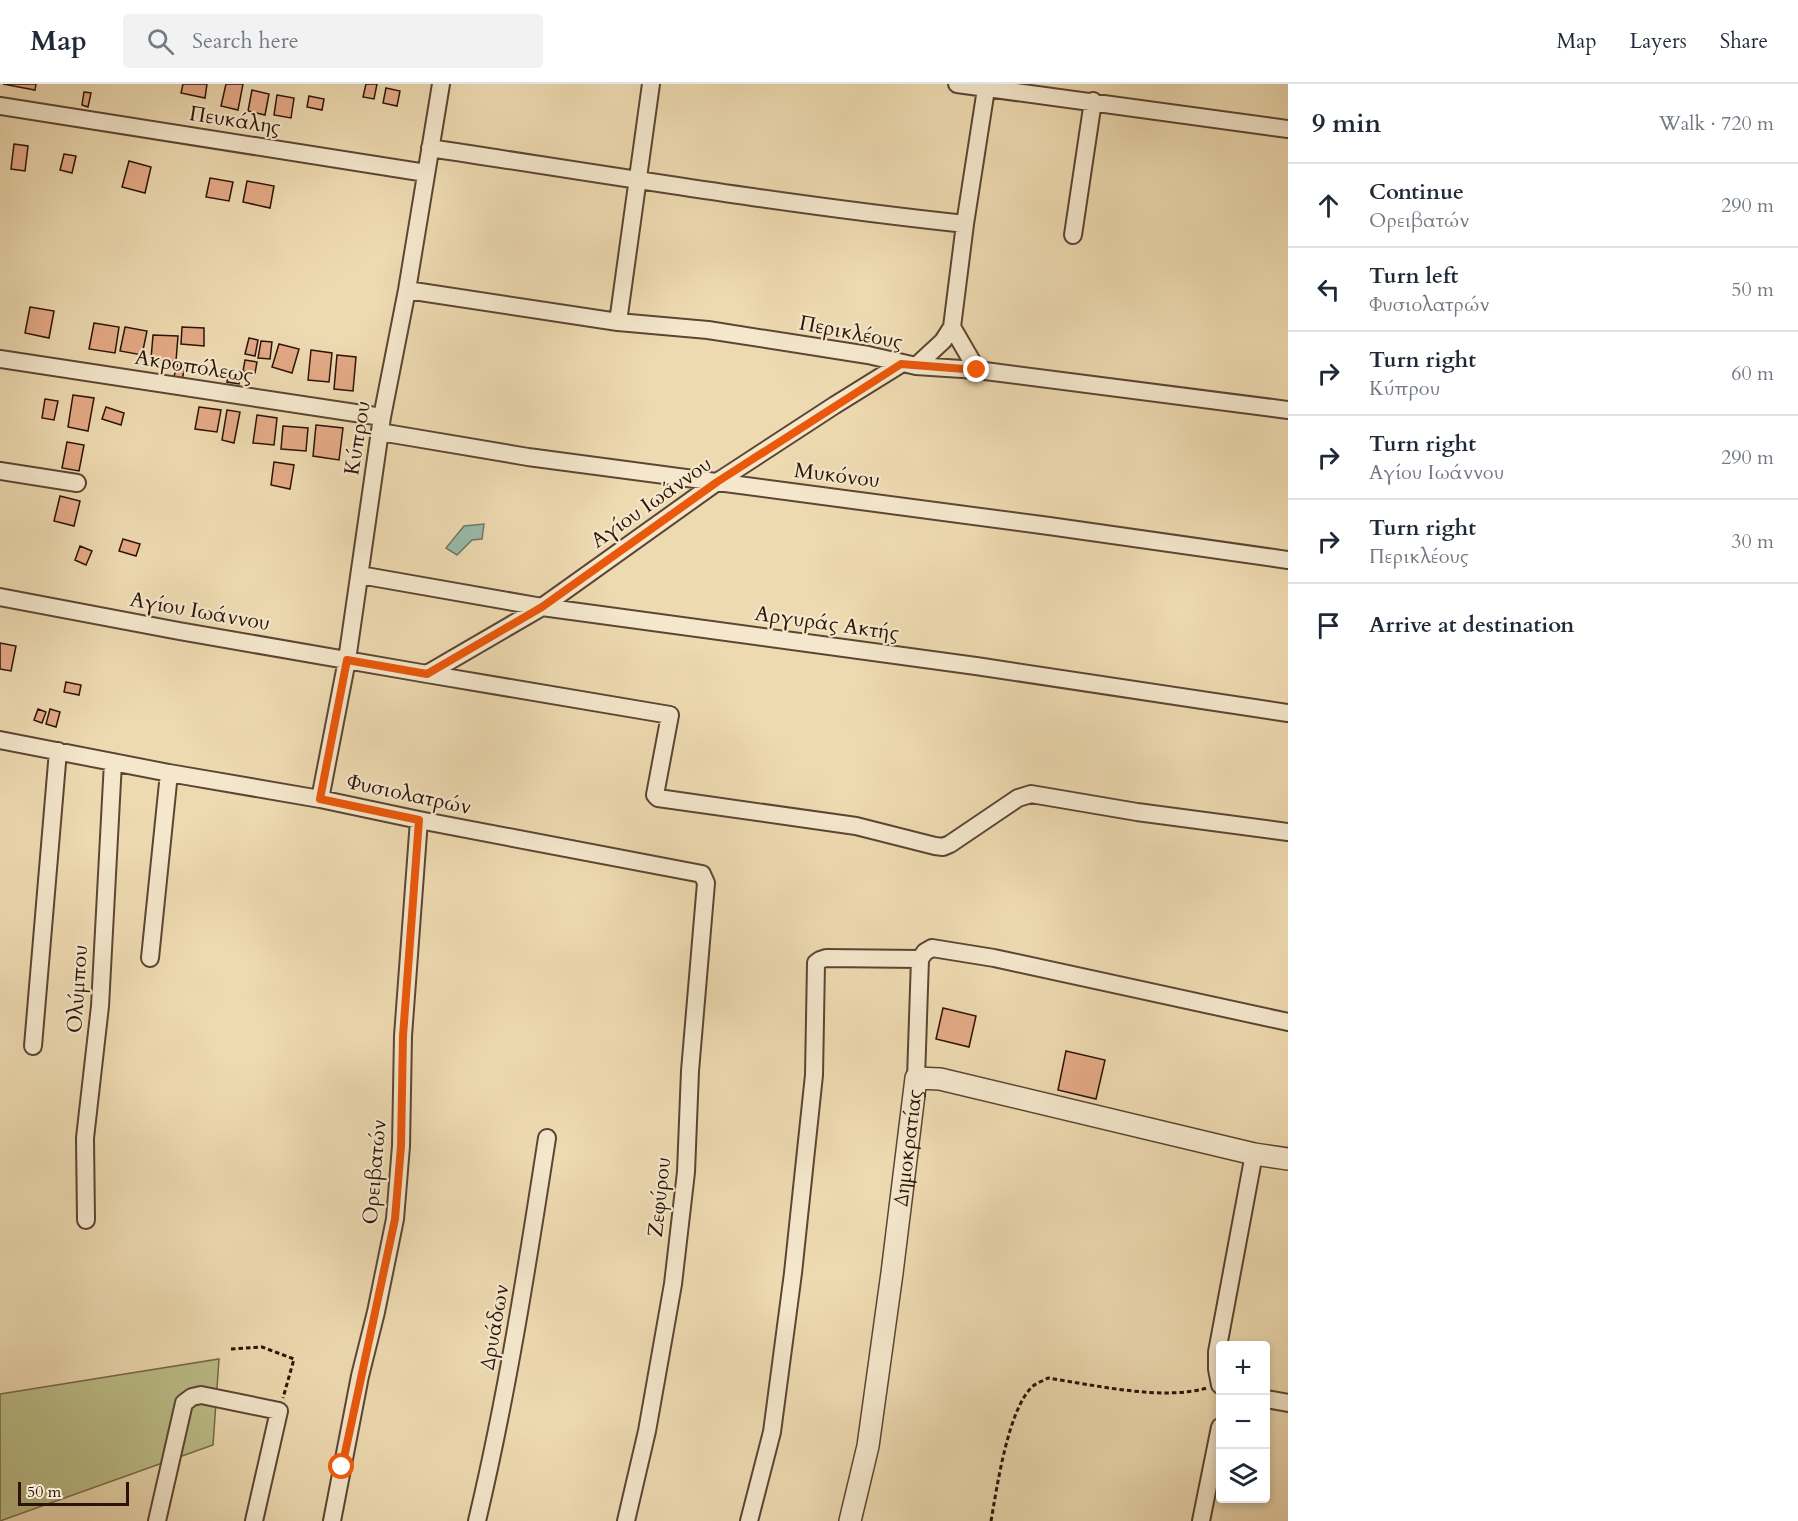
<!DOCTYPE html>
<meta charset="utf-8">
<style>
body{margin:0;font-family:Cardo,serif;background:#f2f2f3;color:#1f2937}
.controls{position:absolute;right:18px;bottom:18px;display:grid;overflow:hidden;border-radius:6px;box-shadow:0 3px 9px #0003}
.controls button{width:54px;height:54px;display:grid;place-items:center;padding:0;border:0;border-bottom:2px solid #e0e1e3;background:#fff;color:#1f2937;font:30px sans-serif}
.scale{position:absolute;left:18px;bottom:15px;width:111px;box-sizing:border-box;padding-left:6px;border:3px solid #2c1308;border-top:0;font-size:16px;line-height:21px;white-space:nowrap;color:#2c1308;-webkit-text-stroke:4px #f4e7cc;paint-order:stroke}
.stop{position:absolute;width:18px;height:18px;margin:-14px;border:4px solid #ea580c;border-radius:50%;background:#fff}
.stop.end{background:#ea580c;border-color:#fff;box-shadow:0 2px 6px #0008}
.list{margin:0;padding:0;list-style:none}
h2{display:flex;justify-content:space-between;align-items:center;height:78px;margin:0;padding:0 24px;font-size:26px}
h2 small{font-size:20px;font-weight:400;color:#747a83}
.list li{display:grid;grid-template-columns:39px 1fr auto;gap:18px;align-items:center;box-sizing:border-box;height:84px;padding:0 24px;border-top:2px solid #e0e1e3}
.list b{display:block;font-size:22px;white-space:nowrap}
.list p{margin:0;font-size:20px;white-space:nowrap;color:#747a83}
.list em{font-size:20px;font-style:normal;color:#747a83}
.icon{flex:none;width:33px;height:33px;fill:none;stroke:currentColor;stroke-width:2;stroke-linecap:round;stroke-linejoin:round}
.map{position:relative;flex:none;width:1288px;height:1437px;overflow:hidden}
header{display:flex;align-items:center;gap:36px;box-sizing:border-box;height:84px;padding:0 30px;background:#fff;border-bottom:2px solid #e0e1e3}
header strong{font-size:28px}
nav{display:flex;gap:33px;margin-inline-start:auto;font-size:21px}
.search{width:420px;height:54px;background:#f2f2f3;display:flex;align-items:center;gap:15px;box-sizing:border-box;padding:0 21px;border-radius:6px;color:#747a83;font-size:22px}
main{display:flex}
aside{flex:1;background:#fff}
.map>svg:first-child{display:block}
</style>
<header>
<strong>Map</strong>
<div class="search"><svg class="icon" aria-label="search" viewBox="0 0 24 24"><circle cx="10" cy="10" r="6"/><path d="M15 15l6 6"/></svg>Search here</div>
<nav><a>Map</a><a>Layers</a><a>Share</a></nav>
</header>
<main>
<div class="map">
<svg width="1288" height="1437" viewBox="0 0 1288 1437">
<rect width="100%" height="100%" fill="#eedab1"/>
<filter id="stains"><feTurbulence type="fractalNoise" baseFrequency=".00333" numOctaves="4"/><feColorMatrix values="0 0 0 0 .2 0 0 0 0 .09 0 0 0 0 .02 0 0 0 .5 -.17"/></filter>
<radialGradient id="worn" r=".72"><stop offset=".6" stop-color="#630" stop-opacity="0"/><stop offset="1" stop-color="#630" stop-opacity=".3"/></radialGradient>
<!-- green -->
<path fill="#bcbe89" stroke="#746848" stroke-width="1.5" d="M219 1275 213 1361 0 1437V1310Z"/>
<!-- water -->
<path fill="#99bba9" stroke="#6d7869" stroke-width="1.5" d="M484 440 482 455 472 456 457 471 446 464 464 442Z"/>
<!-- building -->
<path fill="#e5aa87" stroke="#2c1308" stroke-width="1.5" d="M3 0H36L35 6Z
M183 0H207L205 14 181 9Z
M226 0H243L238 26 221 22Z
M366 0H377L374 15 363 13Z
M386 4 400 7 397 22 383 19Z
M252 6 269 10 265 31 248 27Z
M84 8 91 9 88 23 82 21Z
M277 11 294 14 291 34 274 31Z
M309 12 324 15 322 26 307 23Z
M14 60 28 62 25 87 11 85Z
M64 70 76 72 72 89 60 86Z
M129 77 151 83 145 109 122 103Z
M210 94 233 98 229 117 206 113Z
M247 97 274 102 270 124 243 118Z
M30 223 54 227 49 254 25 249Z
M94 239 119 243 115 269 89 265Z
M125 243 147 247 142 271 120 267Z
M182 243 204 244V262L181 260Z
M153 251 178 252 176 277 151 275Z
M249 254 258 256 255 272 245 270Z
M261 257 272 258 270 275 258 274Z
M279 260 299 265 292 289 272 283Z
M311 266 332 269 329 298 308 296Z
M337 271 356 273 353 307 334 305Z
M245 276 257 278 255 289 243 287Z
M179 278 186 280 182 295 174 292Z
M228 287 241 290 239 300 227 298Z
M73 311 94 314 88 347 68 343Z
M45 315 58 317 54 336 42 334Z
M106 323 124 329 121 341 102 335Z
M199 323 221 326 217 348 195 345Z
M227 326 240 328 234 359 222 356Z
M257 331 277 334 274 361 253 359Z
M316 341 343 344 339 376 313 372Z
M283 342 308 344 306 367 281 365Z
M67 358 84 361 79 387 62 384Z
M274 378 294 381 290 405 271 401Z
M60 412 80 417 74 442 54 437Z
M123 455 140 460 136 472 119 467Z
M80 462 92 467 86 481 75 476Z
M0 559 16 562 11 587 0 585Z
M66 598 81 601 79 611 64 608Z
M38 625 46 628 42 639 34 636Z
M50 625 60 628 56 643 46 640Z
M943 924 976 932 969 963 936 955Z
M1066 967 1105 976 1096 1015 1058 1006Z"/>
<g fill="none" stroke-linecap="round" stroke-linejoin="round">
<!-- minor casing -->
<g stroke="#5c4532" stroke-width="20">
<path id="minor" d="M957 0 1288 45
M0 22 426 89
M430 64C608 91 786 121 965 140
M1073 151 1093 17
M407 206 618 238 708 246 868 271 916 282 977 286 1288 326
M618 238 651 0
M952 243 977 286
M0 275 382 333
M916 282 943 257 952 243 965 140 986 5
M380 348 528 373 1049 442 1288 476
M0 387 77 399
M360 491 542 523 976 582 1288 629
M0 513 179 547 427 590 542 523 717 398 835 321 901 280
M427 590 670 631 655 711 658 714 856 742 935 762 943 763 950 760 1018 714 1031 710 1137 728 1288 748
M0 656 169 689 320 715 419 736 702 790 706 799 690 987 686 1088 673 1200 647 1347 626 1437
M320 715 347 576 382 333 407 206 441 0
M150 874 169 689
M33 962 58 667
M916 994 920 875 925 868 932 864 994 874 1288 938
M86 1136 85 1054 100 922 113 678
M1220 1301 1217 1285V1268L1254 1070
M1266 1315 1288 1319
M157 1437 184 1319 192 1313 201 1311 279 1327 254 1437
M332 1437 360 1292 376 1228 395 1135 401 1062 403 952 419 736
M477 1437C507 1311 527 1183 547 1054
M749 1437 772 1348 793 1189 814 991 816 879 820 876 826 874 920 875
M1201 1437 1220 1343"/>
</g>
<!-- tertiary casing -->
<g stroke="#5c4532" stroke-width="24">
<g id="tertiary">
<path id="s1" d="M850 1437 868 1362 892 1189 916 994 940 995 1254 1070 1288 1075"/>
</g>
</g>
<!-- path -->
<path stroke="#2c1308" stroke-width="3" stroke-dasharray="4.5 3" stroke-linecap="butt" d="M231 1265 262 1263 294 1275 283 1314
M991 1437C997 1403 1008 1326 1032 1303 1036 1299 1043 1297 1048 1294 1095 1301 1162 1317 1207 1304"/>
<!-- minor -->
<use href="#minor" stroke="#f4e7cc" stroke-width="16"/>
<!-- tertiary -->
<use href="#tertiary" stroke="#f4e7cc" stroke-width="21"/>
</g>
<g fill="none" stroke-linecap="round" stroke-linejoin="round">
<!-- route -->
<path stroke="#ea580c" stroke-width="8" d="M342 1383 395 1135 401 1062 403 952 419 736 320 715 347 576 427 590 542 523 717 398 901 280 977 286"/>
</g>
<g text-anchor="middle" stroke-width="4.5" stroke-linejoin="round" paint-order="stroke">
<!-- street labels -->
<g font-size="21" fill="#2c1308" stroke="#f4e7cc">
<text transform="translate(235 36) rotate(9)" y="7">Πευκάλης</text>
<text transform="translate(851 248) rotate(11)" y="7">Περικλέους</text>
<text transform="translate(194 282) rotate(9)" y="7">Ακροπόλεως</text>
<text transform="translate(357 354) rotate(-81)" y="7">Κύπρου</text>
<text transform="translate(837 391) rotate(7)" y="7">Μυκόνου</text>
<text transform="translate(651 418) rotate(-35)" y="7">Αγίου Ιωάννου</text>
<text transform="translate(200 527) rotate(10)" y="7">Αγίου Ιωάννου</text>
<text transform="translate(827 539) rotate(8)" y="7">Αργυράς Ακτής</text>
<text transform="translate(409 710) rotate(12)" y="7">Φυσιολατρών</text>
<text transform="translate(77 905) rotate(-86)" y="7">Ολύμπου</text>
<text dy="7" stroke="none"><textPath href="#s1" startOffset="378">Δημοκρατίας</textPath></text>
<text transform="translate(374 1088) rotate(-85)" y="7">Ορειβατών</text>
<text transform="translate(659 1113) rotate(-84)" y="7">Ζεφύρου</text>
<text transform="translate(494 1243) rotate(-80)" y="7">Δρυάδων</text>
</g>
</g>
<rect width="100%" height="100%" filter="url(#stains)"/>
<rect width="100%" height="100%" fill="url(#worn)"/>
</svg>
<div class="controls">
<button>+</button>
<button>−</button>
<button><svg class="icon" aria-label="layers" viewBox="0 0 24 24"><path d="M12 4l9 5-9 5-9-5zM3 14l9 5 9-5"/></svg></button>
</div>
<div class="scale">50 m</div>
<div class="stop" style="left:342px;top:1383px"></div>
<div class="stop end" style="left:977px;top:286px"></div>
</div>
<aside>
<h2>9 min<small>Walk · 720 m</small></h2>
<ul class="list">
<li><svg class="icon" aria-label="ahead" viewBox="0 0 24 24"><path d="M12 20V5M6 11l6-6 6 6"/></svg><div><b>Continue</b><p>Ορειβατών</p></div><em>290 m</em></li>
<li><svg class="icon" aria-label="left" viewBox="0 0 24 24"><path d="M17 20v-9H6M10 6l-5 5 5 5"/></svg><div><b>Turn left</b><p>Φυσιολατρών</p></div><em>50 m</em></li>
<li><svg class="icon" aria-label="right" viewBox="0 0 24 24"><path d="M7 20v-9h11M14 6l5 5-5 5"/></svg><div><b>Turn right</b><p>Κύπρου</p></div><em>60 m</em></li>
<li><svg class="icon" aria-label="right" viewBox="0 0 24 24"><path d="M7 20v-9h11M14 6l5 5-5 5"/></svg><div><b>Turn right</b><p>Αγίου Ιωάννου</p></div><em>290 m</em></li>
<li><svg class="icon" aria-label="right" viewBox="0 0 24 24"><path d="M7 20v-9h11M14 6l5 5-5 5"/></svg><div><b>Turn right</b><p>Περικλέους</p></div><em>30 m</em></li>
<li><svg class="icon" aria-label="arrive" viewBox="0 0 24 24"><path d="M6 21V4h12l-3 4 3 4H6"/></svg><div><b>Arrive at destination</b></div></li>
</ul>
</aside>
</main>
